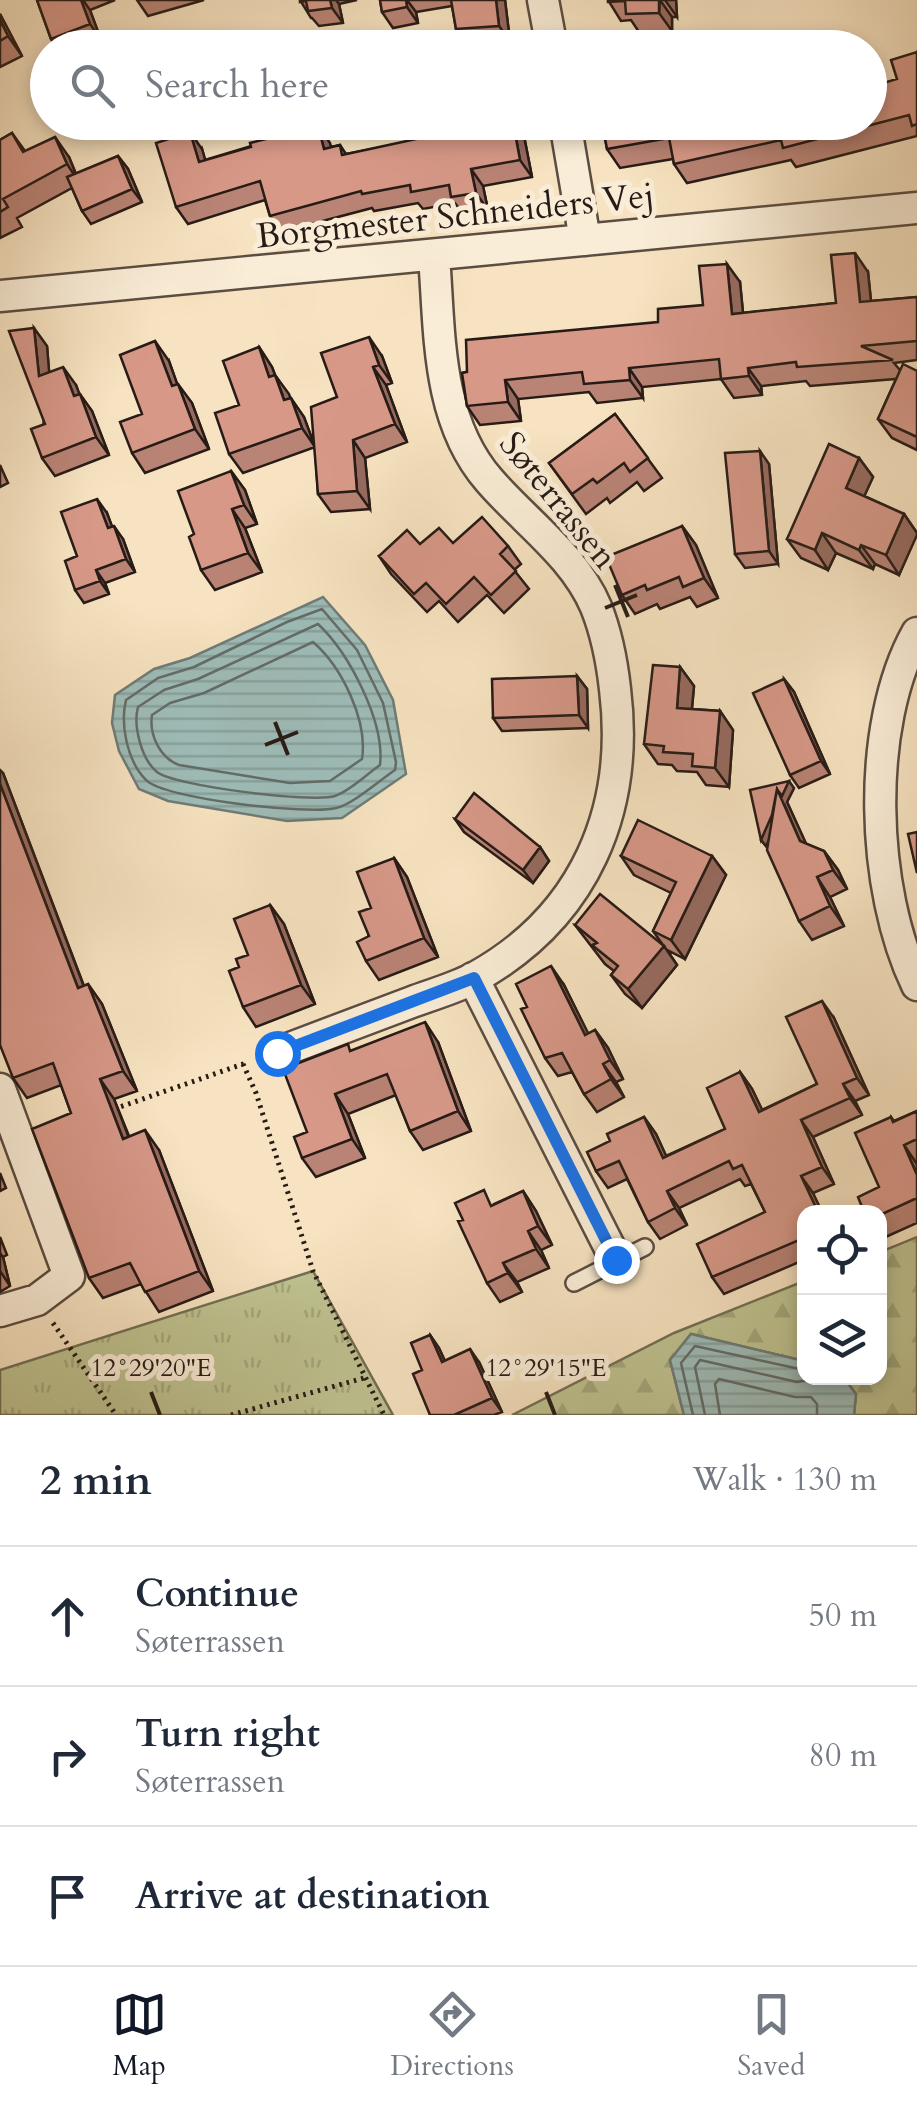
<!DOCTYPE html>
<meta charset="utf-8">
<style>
body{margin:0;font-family:Cardo,serif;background:#f6f6f7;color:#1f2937}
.controls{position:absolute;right:30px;bottom:30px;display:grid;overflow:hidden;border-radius:20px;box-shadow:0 5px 15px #0003}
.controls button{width:90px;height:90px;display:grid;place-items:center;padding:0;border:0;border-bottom:2px solid #e0e1e3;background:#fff;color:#1f2937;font:50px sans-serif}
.stop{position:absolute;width:30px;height:30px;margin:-22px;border:8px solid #1a73e8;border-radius:50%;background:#fff}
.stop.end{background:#1a73e8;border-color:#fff;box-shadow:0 2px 10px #0008}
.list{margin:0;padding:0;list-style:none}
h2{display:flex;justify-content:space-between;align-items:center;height:130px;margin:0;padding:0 40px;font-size:42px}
h2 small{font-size:32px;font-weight:400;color:#747a83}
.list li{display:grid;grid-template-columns:65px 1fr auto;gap:30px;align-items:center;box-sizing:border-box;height:140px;padding:0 40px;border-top:2px solid #e0e1e3}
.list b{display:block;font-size:38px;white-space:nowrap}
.list p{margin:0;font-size:32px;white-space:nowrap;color:#747a83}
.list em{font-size:32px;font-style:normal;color:#747a83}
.icon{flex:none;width:55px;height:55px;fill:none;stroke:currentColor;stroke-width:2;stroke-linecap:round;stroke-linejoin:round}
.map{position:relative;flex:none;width:917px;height:1415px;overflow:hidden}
.search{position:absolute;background:#fff;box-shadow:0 5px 15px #0003;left:30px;right:30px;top:30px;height:110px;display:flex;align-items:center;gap:25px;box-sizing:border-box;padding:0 35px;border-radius:55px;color:#747a83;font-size:38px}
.sheet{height:550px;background:#fff}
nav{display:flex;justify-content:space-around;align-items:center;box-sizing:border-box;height:140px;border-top:2px solid #e0e1e3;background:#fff;font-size:28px;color:#747a83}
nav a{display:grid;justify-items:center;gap:5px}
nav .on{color:#111827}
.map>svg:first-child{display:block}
</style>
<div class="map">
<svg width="917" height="1415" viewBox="0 0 917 1415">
<defs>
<pattern id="grass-tufts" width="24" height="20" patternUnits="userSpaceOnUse" patternTransform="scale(2.5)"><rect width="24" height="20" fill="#bfc391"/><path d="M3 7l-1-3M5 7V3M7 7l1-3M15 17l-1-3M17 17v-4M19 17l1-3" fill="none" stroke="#a4a77c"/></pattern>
<pattern id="forest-firs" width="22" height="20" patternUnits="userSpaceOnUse" patternTransform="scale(2.5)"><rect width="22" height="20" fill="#bfc391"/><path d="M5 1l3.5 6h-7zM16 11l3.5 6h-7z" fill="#a4a77c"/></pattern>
<pattern id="water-rules" width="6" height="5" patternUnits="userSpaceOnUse" patternTransform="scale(2.5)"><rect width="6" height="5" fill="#9ebdb9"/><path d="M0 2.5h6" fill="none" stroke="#88a29e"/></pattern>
</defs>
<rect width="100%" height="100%" fill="#f7e3c1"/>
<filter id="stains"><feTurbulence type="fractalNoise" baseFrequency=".002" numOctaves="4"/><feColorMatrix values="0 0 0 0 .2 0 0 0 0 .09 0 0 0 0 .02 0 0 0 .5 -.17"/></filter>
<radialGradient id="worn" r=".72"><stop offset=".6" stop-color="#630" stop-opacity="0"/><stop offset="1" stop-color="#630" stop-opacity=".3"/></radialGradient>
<!-- grass -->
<path fill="url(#grass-tufts)" stroke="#736f54" stroke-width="2.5" d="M313 1271 393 1415H0V1370Z"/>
<!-- forest -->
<path fill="url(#forest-firs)" stroke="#736f54" stroke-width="2.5" d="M917 1237V1415H854L856 1394 844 1378H880V1252Z
M804 1281V1361L691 1334 670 1360 684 1415H512L674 1333Z"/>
<!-- water -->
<path fill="url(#water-rules)" stroke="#6e7c78" stroke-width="2.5" d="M323 597 365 645 393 700 406 774 342 818 287 821 168 801 139 789 119 751 112 723 115 695 154 669 190 658Z
M691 1334 804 1361V1378H844L856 1394 854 1415H684L670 1360Z"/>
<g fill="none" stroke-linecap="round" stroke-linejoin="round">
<!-- shore -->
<path stroke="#626c68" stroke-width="2.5" d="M322 609 357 650 383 703 396 762 395 770C380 780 352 805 336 808 309 815 164 799 146 780 127 761 120 724 126 700L158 678 194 667 287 622Z
M318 624C349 653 385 722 380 765 367 774 350 791 335 796 312 803 174 786 157 772 141 759 133 725 138 707L164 690 198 679Z
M313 642C342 667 368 721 362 759L330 781 290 783 179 765C160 758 149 735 152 715L170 703 204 693Z
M693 1415 681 1363 695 1346 804 1370
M705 1415 695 1367 700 1360 797 1382 818 1378
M720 1415 715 1384 719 1379 795 1397H811L817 1404V1415"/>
<!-- lane casing -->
<g stroke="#5b4d41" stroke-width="20">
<path id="lane" d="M574 1283 645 1247"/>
</g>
<!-- street casing -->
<g stroke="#5b4d41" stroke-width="35">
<path id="street" d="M543 0 552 48
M565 122 585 240
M0 296 917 208
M917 633C865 726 871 890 917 985
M473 978 616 1260
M277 1053C322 1036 367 1019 412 1002 433 994 456 988 476 977 585 916 630 810 615 689 612 662 606 632 596 607 574 555 525 522 489 480 436 419 440 332 434 256
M0 1089 69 1276 37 1300 0 1311"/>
</g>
<!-- path -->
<path stroke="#271b16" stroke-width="5" stroke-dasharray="2.5 5" stroke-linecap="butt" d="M243 1064 256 1093 313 1271 384 1415
M114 1109 246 1063
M53 1323 116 1415
M231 1415 364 1378"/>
<!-- lane -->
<use href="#lane" stroke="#faedd7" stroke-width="15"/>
<!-- street -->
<use href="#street" stroke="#faedd7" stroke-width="30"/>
</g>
<!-- wall -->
<path fill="#b98375" stroke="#271b16" stroke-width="2.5" d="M37 0H115L90 10 101 40 80 48H58L51 39Z
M137 0H204L148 16Z
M300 0H357L339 4 343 23 319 26 312 18H311Z
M380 0H505L510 41 467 45 456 29 452 6 416 12 418 23 393 28 382 12Z
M608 0H676L677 17H672V31L639 32 631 20 621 21Z
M0 14 22 56 0 67Z
M917 52V136L796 167 791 160 687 183 674 164 673 159 620 168 607 149 602 122H870Z
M515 122 524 136 532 177 483 186 488 210 463 214 455 203 423 209 418 203 374 211 372 208 281 232 270 216 265 200 188 224 176 207 202 149 205 160 318 126 331 147 340 145 346 154Z
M12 133 25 151 69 157 76 174 118 156 128 169 142 202 91 224 82 211 72 188 17 218 22 227 0 238V140Z
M868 272 871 301 917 297V360L894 363 900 370 917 371V450L892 438 878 419 896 379 810 386 806 381 761 386 762 395 734 398 721 379 642 387 643 398 597 403 589 392 518 399 521 421 480 425 467 406 462 373 658 322 703 305 740 282 743 313 836 303Z
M47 346 49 372 76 385 79 394 92 411 109 455 55 476 42 458Z
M259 347 272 367 275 375 290 398 304 417 314 444 337 397 382 356 392 383 386 385 407 442 365 458 370 509 331 512 318 494 315 447 243 473 229 454 239 405Z
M169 361 177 384 192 403 209 449 145 473 132 453 142 414Z
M615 414 662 478 644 491 637 482 610 503 607 498 586 514 549 463Z
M859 458 873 477 864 496 904 514 917 533 899 575 875 564 873 569 836 553 828 570 801 558 787 539Z
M769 464 778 564 745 568 735 554Z
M0 465 8 483 0 487Z
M231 471 245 490 257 524 245 528 262 572 215 590 201 570 194 534Z
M107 513 112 527 123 539 135 572 105 583 109 594 84 603 75 590 77 556Z
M682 526 696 545 718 598 697 607 690 597 660 609 657 604 635 614 622 595Z
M453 543 508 546 521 564 514 570 529 589 504 613 487 595 458 622 439 601 427 612 391 574 379 556 420 544Z
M680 667 694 686 692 709 720 711 733 730 729 787 706 785 697 772 677 771 672 765 658 764 644 744Z
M577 676 587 689 588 728 502 731 493 718Z
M784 679 794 692 830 774 799 788 790 775Z
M3 773 84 986 88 984 102 1004 137 1091 114 1099 129 1136 159 1150 213 1291 159 1312 141 1284 103 1298 89 1278 71 1113 61 1085 27 1098 13 1078Z
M794 788 787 802 806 844 824 851 838 870 847 889 830 897 844 926 812 940 799 921 768 841 766 846 761 840Z
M455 819 540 847 549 861 533 883 464 832Z
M621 856H712L726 875 685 959 667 950 677 965 642 1008 625 994 611 975 614 971 605 964 575 925 663 945 653 931 671 893 634 875Z
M394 858 407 877 438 957 379 980 366 961 371 908Z
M270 905 284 924 315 1004 256 1027 243 1007 239 967 248 955Z
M564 985 588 1034 595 1030 608 1048 623 1079 616 1082 624 1097 597 1112 584 1094 572 1072 558 1076 545 1058Z
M834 1018 869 1095 855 1101 862 1115 813 1137 834 1184 813 1193 804 1212V1260L724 1294 712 1277 765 1212 751 1184 745 1186 740 1179 679 1208 687 1225 660 1239 648 1222 627 1179 608 1188 596 1171 610 1141 644 1117 656 1134 666 1156 725 1129 740 1072 752 1089 762 1110 817 1084Z
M438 1042 471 1131 423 1150 410 1131 396 1095 348 1114 365 1158 316 1177 302 1158 307 1132 352 1051Z
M917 1111V1223L881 1239 880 1237 879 1187 891 1117 894 1121Z
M0 1173 6 1188 0 1191Z
M523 1191 536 1211 552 1245 541 1250 549 1268 517 1282 522 1292 500 1302 487 1283 494 1204Z
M0 1237 7 1255 3 1257 10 1286 0 1292Z
M430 1335 439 1348 445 1361 479 1362 502 1412 494 1415H430L422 1370Z"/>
<!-- shaded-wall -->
<path fill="#966a5f" stroke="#271b16" stroke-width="2.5" d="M81 0H83L90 10 101 40 90 24Z
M330 0H336L339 4 343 23 332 8Z
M406 0H407L416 12 418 23 407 7Z
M496 0H505L510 41 499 26Z
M660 0 672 17V31L659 13Z
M665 0H676L677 17Z
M0 14 22 56 8 36 0 20Z
M513 122H515L524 136 532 177 520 160Z
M318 126 330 143 336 166 324 149Z
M190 132 202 149 211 179 199 162Z
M55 137 69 157 80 184 67 164Z
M118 156 128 169 142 202 132 189Z
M471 169 483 186 488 210 476 193Z
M855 253 868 272 873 321 860 302Z
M727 264 740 282 745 333 732 314Z
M34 328 47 346 51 394 39 376Z
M369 337 382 356 392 383 379 365Z
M155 341 169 361 185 406 172 386Z
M259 347 272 367 283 396 269 377Z
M63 367 76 385 87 414 74 396Z
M373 367 386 385 407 442 395 424Z
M629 368 642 387 643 398 630 380Z
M748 368 761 386 762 395 749 376Z
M275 375 289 394 298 419 284 400Z
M505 380 518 399 521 421 508 402Z
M178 384 192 403 209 449 195 429Z
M80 394 92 411 109 455 96 437Z
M291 398 304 417 315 447 302 428Z
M353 440 365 458 370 509 357 491Z
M760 451 769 464 778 564 769 551Z
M859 458 873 477 859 508 846 488Z
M231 471 245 490 257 524 244 505Z
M97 499 107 513 118 542 108 528Z
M232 509 245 528 262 572 248 553Z
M904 514 917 533V535L899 575 886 555Z
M114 526 123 539 135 572 126 559Z
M682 526 696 545 718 598 704 578Z
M822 533 836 553 828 570 815 550Z
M861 545 875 564 873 569 859 550Z
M96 570 105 583 109 594 100 581Z
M680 667 694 686 690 727 677 708Z
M577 676 587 689 588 728 579 715Z
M784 679 794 692 830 774 821 761Z
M720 711 733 730 729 787 715 768Z
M0 770 3 773 92 1008 78 988 0 784Z
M789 781 794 788 787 802 814 861 800 841 785 806 766 846 761 840 777 789Z
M540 847 549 861 533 883 523 870Z
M824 851 838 870 847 889 833 870Z
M712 856 726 875 685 959 671 940Z
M394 858 407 877 438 957 424 938Z
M817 877 830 897 844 926 830 906Z
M270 905 284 924 315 1004 301 985Z
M664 946 677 965 642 1008 628 989Z
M551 966 564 985 598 1053 585 1035Z
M88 984 102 1004 137 1091 123 1071Z
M822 1001 834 1018 869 1095 857 1078Z
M425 1022 438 1042 471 1131 458 1111Z
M595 1030 608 1048 623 1079 610 1060Z
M603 1064 616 1082 624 1097 611 1079Z
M740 1072 752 1089 771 1128 759 1112Z
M100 1079 114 1099 137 1159 123 1139Z
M843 1084 855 1101 862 1115 850 1098Z
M335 1094 348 1114 365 1158 352 1139Z
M644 1117 656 1134 675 1175 663 1158Z
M801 1120 813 1137 834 1184 822 1167Z
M145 1130 159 1150 213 1291 199 1271Z
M904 1145 917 1164V1175Z
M801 1176 813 1193 822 1212H818Z
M523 1191 536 1211 552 1245 538 1226Z
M667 1191 679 1208 687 1225 675 1208Z
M528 1231 541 1250 549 1268 536 1249Z
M0 1253 3 1257 10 1286 0 1271Z
M503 1263 517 1282 522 1292 508 1273Z
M430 1335 439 1348 451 1375 442 1362Z
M470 1349 479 1362 502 1412 492 1398Z"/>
<!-- building -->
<path fill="#d79888" stroke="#271b16" stroke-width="2.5" d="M37 0H81L90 24 51 39Z
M300 0H330L332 8 308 11 306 1 300 2Z
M380 0H406L407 7 382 12Z
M451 0H496L499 26 456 29Z
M608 0H659V13L626 14 625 1 608 2Z
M0 20 8 36 0 41Z
M917 52V124L912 126 909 115 783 148 781 140 674 164 669 138 607 149 602 122H870V87L897 79 891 60Z
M495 122H513L520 160 471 169 476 193 451 197 449 185 411 192 410 185 362 194 361 191 270 216 260 181 176 207 156 143 190 132 199 162 251 147 250 143 318 126 324 149 340 145 342 155Z
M12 133 23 152 55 137 67 164 3 199 8 207 0 212V140Z
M118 156 132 189 82 211 67 177Z
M855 253 860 302 917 297V341L861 346 893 360 797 367 796 362 748 368 749 376 721 379 719 359 629 368 630 380 584 384 582 372 505 380 508 402 467 406 462 373 467 372 466 340 658 322V309L703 305 699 266 727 264 732 314 836 303 831 255Z
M34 328 39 376 63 367 74 396 80 394 96 437 42 458 31 429 45 424 9 331Z
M369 337 379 365 373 367 395 424 353 440 357 491 318 494 311 407 337 397 321 353Z
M155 341 172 386 178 384 195 429 132 453 120 422 142 414 120 355Z
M259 347 269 377 275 375 284 400 291 398 302 428 229 454 215 413 239 405 223 361Z
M903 364 917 371V437L878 419Z
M615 414 648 458 630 472 624 463 597 483 593 479 572 494 549 463Z
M829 444 859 458 846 488 904 514 886 555 861 545 859 550 822 533 815 550 787 539Z
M760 451 769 551 735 554 725 453Z
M231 471 244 505 232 509 248 553 201 570 189 537 194 534 178 491Z
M97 499 108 528 114 526 126 559 96 570 100 581 75 590 65 561 77 556 61 512Z
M482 517 508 546 500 554 516 571 491 595 474 577 446 604 426 583 414 594 379 556 407 530 420 544 439 528 453 543Z
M682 526 704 578 683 587 679 577 647 590 645 585 622 595 606 557Z
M653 665 680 667 677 708 720 711 715 768 692 766 693 754 663 752 664 746 644 744Z
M577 676 579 715 493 718 492 679Z
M784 679 821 761 790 775 753 693Z
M789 781 782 796 777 789 772 815 761 840 750 790Z
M0 784 78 988 88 984 123 1071 100 1079 123 1139 145 1130 199 1271 145 1292 130 1263 89 1278 32 1129 71 1113 53 1063 13 1078 0 1045Z
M777 789 800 841 824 851 833 870 817 877 830 906 799 921 767 850Z
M474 793 540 847 523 870 455 819Z
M638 820 712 856 671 940 653 931 676 882 621 856Z
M917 832V873L908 834Z
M394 858 424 938 366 961 357 942 369 936 359 912 371 908 357 872Z
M600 894 664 946 628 989 611 975 618 966 592 945 597 943 575 925Z
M270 905 301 985 243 1007 229 971 239 967 236 959 248 955 234 919Z
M551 966 585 1035 595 1030 610 1060 603 1064 611 1079 584 1094 562 1053 545 1058 521 1009 527 1007 516 984Z
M822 1001 857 1078 843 1084 850 1098 801 1120 822 1167 801 1176 818 1212H804V1238L712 1277 697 1244 765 1212 742 1165 733 1169 729 1161 667 1191 675 1208 648 1222 619 1161 596 1171 587 1152 610 1141 607 1134 644 1117 663 1158 725 1129 707 1088 740 1072 759 1112 817 1084 786 1017Z
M425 1022 458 1111 410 1131 387 1074 335 1094 352 1139 302 1158 294 1137 307 1132 283 1069 348 1044 350 1051Z
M917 1111V1139L904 1145 917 1175V1198L880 1215V1212H864L858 1197 879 1187 855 1133 891 1117 893 1122Z
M484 1190 491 1206 523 1191 538 1226 528 1231 536 1249 503 1263 508 1273 487 1283 458 1221 463 1220 455 1203Z
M430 1335 442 1362 470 1349 492 1398 454 1415H430L413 1374 422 1370 411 1343Z"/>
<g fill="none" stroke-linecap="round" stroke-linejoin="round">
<!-- route -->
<path stroke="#1a73e8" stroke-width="12" d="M277 1053 474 978 616 1260"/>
</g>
<!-- ticks -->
<path fill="none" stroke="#271b16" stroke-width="4" d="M615 585 628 617M605 608 637 595M275 722 288 755M265 745 298 732M151 1392 160 1415M546 1392 555 1415"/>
<g text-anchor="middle" stroke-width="10" stroke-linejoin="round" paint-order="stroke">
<!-- street labels -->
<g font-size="35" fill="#271b16" stroke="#faedd7">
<text transform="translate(455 215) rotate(-6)" y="12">Borgmester Schneiders Vej</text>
<text transform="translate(559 500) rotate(51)" y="12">Søterrassen</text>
</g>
</g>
<g font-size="25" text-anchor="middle" fill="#271b16" stroke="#faedd7" stroke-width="10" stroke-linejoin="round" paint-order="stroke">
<text x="151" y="1376">12°29'20"E</text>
<text x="546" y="1376">12°29'15"E</text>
</g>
<rect width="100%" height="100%" filter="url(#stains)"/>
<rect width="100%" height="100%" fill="url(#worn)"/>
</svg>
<div class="controls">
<button><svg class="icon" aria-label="locate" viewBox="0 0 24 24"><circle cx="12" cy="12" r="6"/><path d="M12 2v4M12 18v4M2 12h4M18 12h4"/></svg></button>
<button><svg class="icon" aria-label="layers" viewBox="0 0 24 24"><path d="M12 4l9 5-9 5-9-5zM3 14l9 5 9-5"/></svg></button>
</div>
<div class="stop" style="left:277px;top:1053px"></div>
<div class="stop end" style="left:616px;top:1260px"></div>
<div class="search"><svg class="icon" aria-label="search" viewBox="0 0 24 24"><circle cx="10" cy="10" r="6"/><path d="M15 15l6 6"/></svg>Search here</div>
</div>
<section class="sheet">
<h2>2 min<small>Walk · 130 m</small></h2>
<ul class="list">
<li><svg class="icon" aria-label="ahead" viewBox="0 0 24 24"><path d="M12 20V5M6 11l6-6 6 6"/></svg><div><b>Continue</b><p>Søterrassen</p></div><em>50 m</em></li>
<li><svg class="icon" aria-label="right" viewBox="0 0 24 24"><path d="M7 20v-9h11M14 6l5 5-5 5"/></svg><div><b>Turn right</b><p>Søterrassen</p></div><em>80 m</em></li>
<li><svg class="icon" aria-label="arrive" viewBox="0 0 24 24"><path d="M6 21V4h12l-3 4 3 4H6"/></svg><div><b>Arrive at destination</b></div></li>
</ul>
</section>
<nav>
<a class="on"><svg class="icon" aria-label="map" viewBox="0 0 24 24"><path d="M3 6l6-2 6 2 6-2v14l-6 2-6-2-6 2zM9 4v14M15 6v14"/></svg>Map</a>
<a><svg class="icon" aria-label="directions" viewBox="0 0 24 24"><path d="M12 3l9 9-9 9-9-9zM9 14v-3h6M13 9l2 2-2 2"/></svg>Directions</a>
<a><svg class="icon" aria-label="saved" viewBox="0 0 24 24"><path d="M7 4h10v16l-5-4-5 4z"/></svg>Saved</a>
</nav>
